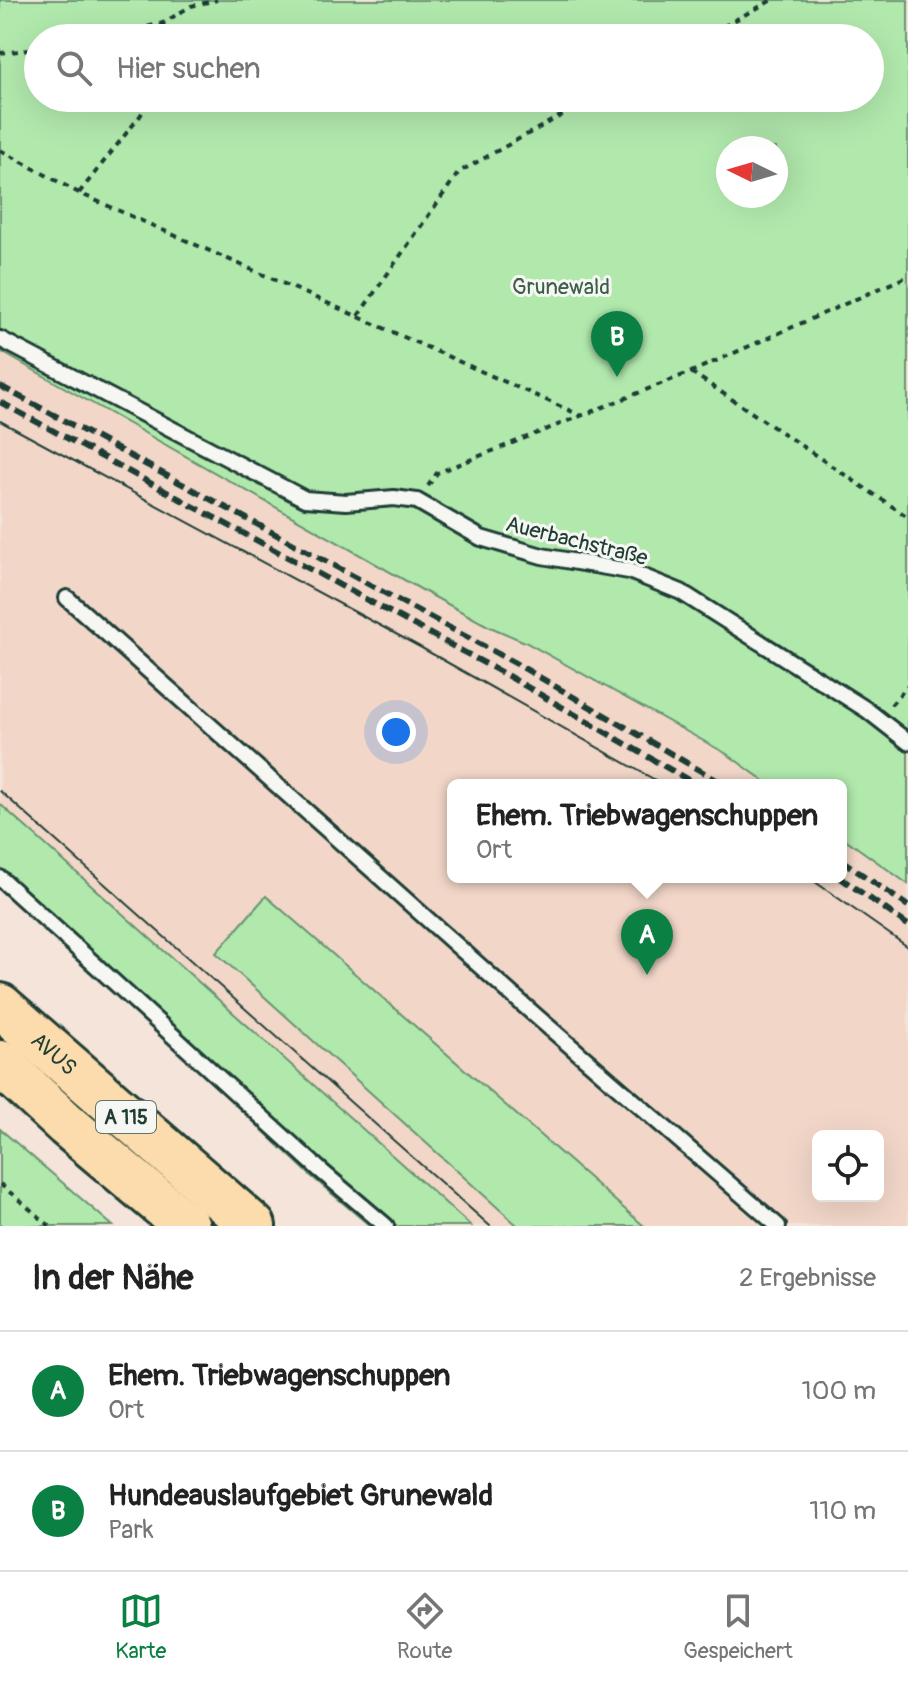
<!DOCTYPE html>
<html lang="de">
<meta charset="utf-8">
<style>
body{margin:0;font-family:Pangolin,sans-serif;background:#f6f6f6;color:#222}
.controls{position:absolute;right:24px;bottom:24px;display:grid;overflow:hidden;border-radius:12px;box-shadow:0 8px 32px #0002}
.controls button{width:72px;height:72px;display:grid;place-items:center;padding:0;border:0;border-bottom:2px solid #e0e0e0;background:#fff;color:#222;font:40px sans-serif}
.compass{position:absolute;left:716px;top:136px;width:72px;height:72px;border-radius:50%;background:#fff;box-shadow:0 8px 32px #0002;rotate:275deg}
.you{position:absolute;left:396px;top:732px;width:28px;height:28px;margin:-20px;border:6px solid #fff;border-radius:50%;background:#1a73e8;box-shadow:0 0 0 12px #1a73e833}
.badge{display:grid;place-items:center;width:52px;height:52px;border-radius:50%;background:#0b8043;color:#fff;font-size:26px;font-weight:700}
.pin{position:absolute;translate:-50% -66px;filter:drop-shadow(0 2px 4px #0008)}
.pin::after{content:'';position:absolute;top:42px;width:28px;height:24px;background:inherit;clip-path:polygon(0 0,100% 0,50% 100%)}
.popup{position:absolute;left:447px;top:779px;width:400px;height:104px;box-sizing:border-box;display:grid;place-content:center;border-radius:12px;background:#fff;filter:drop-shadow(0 2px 6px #0005);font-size:26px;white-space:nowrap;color:#767676}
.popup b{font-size:30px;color:#222}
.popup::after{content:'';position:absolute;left:50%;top:100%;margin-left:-16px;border:16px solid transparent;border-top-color:#fff}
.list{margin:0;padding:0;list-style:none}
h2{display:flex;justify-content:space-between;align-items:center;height:104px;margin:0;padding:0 32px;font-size:34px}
h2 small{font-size:26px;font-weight:400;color:#767676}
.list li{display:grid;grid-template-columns:52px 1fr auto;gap:24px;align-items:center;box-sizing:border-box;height:120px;padding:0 32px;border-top:2px solid #e0e0e0}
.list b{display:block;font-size:30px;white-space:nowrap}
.list p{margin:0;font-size:26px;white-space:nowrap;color:#767676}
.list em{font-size:26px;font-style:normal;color:#767676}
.icon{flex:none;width:44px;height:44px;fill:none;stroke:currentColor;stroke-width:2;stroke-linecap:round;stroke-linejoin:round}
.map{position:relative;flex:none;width:908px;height:1226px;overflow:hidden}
.search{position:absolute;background:#fff;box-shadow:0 8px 32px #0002;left:24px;right:24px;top:24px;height:88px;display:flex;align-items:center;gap:20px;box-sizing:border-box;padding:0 28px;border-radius:44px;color:#767676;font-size:30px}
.sheet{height:344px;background:#fff}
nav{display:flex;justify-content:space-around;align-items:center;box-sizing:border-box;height:112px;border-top:2px solid #e0e0e0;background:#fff;font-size:22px;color:#767676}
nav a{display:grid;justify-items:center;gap:4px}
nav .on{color:#0b8043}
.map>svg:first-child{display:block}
</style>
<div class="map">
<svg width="908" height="1226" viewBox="0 0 908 1226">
<rect width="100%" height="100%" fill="#f4e4da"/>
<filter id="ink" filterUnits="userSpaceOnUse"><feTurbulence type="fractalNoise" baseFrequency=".0125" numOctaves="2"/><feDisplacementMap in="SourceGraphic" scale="16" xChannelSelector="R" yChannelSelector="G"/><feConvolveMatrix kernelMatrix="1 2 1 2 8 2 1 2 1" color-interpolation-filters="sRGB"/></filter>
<g filter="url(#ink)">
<!-- built -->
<path fill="#f2d7c9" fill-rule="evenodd" d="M0 351 429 594 488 626 525 642 727 754 770 785H453V877H841V836L908 884V1226H471L0 804ZM818 1136H878V1196H818Z"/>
<!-- green -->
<path fill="#b1e9ad" stroke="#689370" stroke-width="2" fill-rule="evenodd" d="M0 0H908V884L841 836V785H770L727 754 525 642 488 626 429 594 0 351ZM38 38H870V98H38ZM728 148H776V196H728Z
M0 804 471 1226H370L311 1176 0 882Z
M266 896 644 1226H518L216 953Z
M0 1129 113 1226H0Z"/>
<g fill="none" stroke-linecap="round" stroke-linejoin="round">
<!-- service casing -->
<g stroke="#1f3d34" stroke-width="20">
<path id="service" d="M0 339 305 499 346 502 394 498 417 501 481 538 542 556 629 571 681 592 867 710 908 742
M67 598 536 1016 778 1226
M0 878 320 1170 386 1226"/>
</g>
<!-- motorway casing -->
<g stroke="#1f3d34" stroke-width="50">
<g id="motorway">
<path id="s1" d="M0 1006 253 1226"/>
<path d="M0 1063 67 1125 187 1226"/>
</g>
</g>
<!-- path -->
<path stroke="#1f3d34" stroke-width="4" stroke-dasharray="6 6" stroke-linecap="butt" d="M163 23 166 38
M101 38 163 23 191 6 217 0
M702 38 772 0
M0 53 38 49
M0 150 79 193 582 416
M79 193 140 116 151 98
M358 316 459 172 593 98
M691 372 908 517
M428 486 437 473 691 372 908 276
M891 705 908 685
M0 1184 50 1226"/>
<!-- service -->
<use href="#service" stroke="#f6f6f2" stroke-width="14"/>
<!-- motorway -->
<use href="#motorway" stroke="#fcdcac" stroke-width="44"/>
<!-- tram -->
<path stroke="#1f3d34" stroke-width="2" d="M0 421 420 647 664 785
M0 791 490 1226
M808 877 908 947"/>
<!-- rail -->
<path stroke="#1f3d34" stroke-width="6" stroke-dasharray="12 6" stroke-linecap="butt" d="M0 386 515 663 725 785
M0 402 510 677 697 785
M841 860 908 906
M839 877 908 925"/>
</g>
</g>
<g text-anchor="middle" stroke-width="6" stroke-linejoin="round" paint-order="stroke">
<!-- shield labels -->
<rect fill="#f6f6f2" stroke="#60746d" stroke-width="2" x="96" y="1101" width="60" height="32" rx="6"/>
<g font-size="20" font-weight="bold" fill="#1f3d34">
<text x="126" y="1124">A 115</text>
</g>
<!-- park labels -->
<g font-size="22" fill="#3c5f4c" stroke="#f6f6f2">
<text x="561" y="294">Grunewald</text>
</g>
<!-- street labels -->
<g font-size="22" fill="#1f3d34" stroke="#f6f6f2">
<text transform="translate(577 540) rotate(14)" y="8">Auerbachstraße</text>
<text dy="8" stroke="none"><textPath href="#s1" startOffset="72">AVUS</textPath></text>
</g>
</g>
</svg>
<div class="controls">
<button><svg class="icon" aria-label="locate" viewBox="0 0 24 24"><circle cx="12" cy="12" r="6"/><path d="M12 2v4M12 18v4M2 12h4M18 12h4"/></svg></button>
</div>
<svg class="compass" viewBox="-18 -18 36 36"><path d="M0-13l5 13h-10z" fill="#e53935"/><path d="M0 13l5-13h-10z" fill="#767676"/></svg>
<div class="you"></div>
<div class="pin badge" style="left:647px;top:975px">A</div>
<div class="popup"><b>Ehem. Triebwagenschuppen</b>Ort</div>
<div class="pin badge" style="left:617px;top:377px">B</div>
<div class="search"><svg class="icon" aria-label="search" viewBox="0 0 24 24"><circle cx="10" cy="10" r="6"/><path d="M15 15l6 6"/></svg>Hier suchen</div>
</div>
<section class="sheet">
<h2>In der Nähe<small>2 Ergebnisse</small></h2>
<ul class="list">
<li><span class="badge">A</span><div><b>Ehem. Triebwagenschuppen</b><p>Ort</p></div><em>100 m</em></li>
<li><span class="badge">B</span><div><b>Hundeauslaufgebiet Grunewald</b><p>Park</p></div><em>110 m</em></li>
</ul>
</section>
<nav>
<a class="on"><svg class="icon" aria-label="map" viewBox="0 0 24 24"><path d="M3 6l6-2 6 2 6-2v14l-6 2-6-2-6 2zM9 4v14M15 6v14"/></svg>Karte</a>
<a><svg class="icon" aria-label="directions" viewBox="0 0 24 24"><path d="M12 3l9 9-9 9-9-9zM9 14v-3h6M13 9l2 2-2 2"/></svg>Route</a>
<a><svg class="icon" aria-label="saved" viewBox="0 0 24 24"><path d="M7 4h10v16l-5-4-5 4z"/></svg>Gespeichert</a>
</nav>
